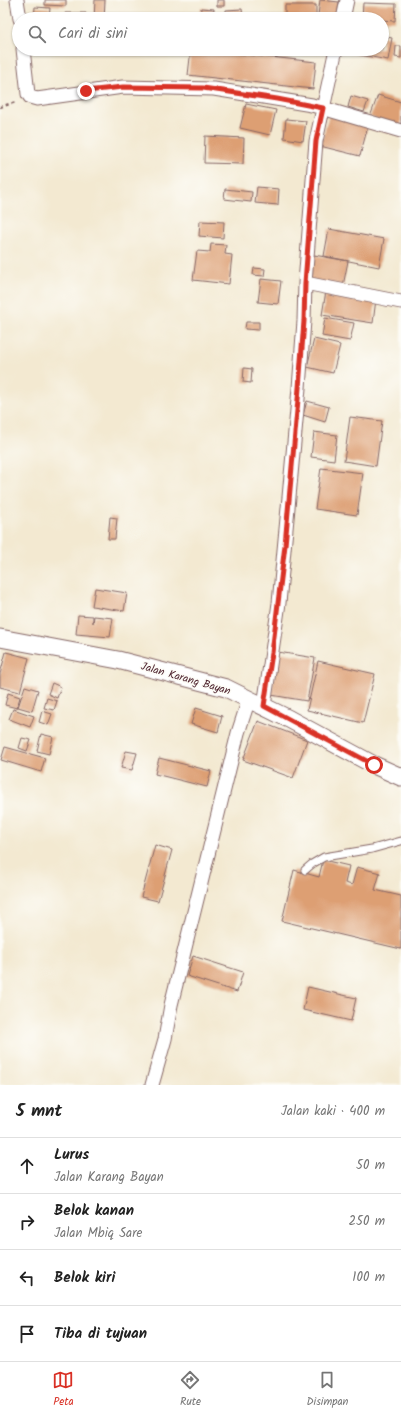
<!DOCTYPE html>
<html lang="id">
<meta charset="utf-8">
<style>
body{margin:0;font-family:Kalam,sans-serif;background:#f6f6f6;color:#222}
.stop{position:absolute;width:12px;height:12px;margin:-9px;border:3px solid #d93025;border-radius:50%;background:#fff}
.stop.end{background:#d93025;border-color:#fff;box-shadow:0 1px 4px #0008}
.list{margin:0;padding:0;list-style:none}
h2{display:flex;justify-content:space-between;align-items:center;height:52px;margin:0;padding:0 16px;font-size:17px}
h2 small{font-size:13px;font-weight:400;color:#767676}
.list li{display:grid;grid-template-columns:26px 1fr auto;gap:12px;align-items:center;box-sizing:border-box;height:56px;padding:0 16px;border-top:1px solid #e0e0e0}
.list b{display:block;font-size:15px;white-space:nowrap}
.list p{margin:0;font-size:13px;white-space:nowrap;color:#767676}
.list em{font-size:13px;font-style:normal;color:#767676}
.icon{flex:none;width:22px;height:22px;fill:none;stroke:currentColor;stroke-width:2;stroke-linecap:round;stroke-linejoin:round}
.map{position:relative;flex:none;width:401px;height:1085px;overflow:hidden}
.search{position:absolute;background:#fff;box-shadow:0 1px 3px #0004;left:12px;right:12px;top:12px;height:44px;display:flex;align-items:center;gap:10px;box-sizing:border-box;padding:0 14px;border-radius:22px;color:#767676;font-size:15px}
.sheet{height:276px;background:#fff}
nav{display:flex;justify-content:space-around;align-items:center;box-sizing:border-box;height:56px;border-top:1px solid #e0e0e0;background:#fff;font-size:11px;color:#767676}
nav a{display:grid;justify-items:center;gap:2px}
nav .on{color:#d93025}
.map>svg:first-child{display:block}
</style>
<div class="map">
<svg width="401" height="1085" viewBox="0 0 401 1085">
<rect width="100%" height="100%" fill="#fdfcf7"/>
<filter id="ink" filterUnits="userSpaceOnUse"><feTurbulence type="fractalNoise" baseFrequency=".025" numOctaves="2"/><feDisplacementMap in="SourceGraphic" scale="8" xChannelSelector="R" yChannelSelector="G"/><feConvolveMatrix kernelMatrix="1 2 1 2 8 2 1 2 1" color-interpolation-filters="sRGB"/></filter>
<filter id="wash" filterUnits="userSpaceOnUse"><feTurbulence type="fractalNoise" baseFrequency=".012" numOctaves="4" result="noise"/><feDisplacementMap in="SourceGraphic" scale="16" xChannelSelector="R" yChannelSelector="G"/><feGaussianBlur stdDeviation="0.9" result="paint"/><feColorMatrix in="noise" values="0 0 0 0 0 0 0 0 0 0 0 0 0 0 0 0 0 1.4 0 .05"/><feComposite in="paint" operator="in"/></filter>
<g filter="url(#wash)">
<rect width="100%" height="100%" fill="#f3e9d1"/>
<g id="blocks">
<!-- building -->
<path fill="#dd9f73" d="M45 0H66V6L45 5Z
M95 0H105L104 19H94Z
M217 0H224V6H217Z
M320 0 339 2 337 17 318 15Z
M363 3 396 4 395 21 362 19Z
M285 5H316V19H285Z
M35 7 50 8 49 19H34Z
M201 8 214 9 213 19H200Z
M242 9 243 19H226V10Z
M65 13H86V19H65Z
M382 36 392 38 388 60 350 53 351 49H382Z
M396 46H401V58L395 57Z
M191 49H215V51L316 62 313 89 188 75Z
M378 95 401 102V127L370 117Z
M351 96 368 101 364 112 348 107Z
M246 104 276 110 270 135 240 128Z
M329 115 368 126 360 156 320 146Z
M286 119 306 121 303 141 284 138Z
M205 136 244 138 243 164 204 163Z
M257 187 279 189 278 205 255 203Z
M225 189 252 192 251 202 224 199Z
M200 221 224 222 223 238 199 236Z
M329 229 384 239 379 267 324 256Z
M211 244 226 245 225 254 232 255 229 284 193 280 197 251 210 252Z
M314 255 348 261 343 286 309 280Z
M254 268 265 269 264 276 253 275Z
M261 279 281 281 278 304 258 302Z
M326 291 376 299 373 323 322 315Z
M325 318 354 323 350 341 322 336Z
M246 322H259V330L245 329Z
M314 339 340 345 333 373 307 367Z
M244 368 252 369 251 383 243 382Z
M307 401 329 407 325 422 303 415Z
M350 417 382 421 376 466 344 461Z
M314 432 337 435 334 460 311 457Z
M321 468 363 473 357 515 315 509Z
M110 517 117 518 115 539H108Z
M95 588 127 593 124 611 92 606Z
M78 615 93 616V623L94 616 113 618 110 637 76 634Z
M6 652 29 658 20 692 0 687V674Z
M278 652 315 658 307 701 271 695Z
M318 661 375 674 363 723 307 710Z
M52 683 61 687 57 698 48 694Z
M25 686 38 690 32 711 18 707Z
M8 693 20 697 17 708 5 705Z
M47 698 57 701 54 710 44 708Z
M196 708 222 716 218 732 191 724Z
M13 709 34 716 30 727 9 719Z
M42 711 52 714 48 725 39 722Z
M258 721 307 740 293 778 243 760Z
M41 734 53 737 49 754 37 751Z
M22 738 31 740 27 751 19 748Z
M5 747 45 758 41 772 1 760Z
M126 751 137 753 132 770 121 768Z
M159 758 211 771 207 787 155 774Z
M155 845 172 850 158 901 141 897Z
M323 860 349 866 345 883 352 885 357 867 380 873 375 890 401 896V949L282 921 294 870 319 877Z
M193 956 243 972 237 992 187 976Z
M308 987 356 998 351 1021 303 1010Z"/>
</g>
</g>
<g filter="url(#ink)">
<use href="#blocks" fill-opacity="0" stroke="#856665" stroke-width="1"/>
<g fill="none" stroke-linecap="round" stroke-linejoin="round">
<!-- service casing -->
<g stroke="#856665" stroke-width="9">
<path id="service" d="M305 870 312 864 324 857 372 849 401 841"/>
</g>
<!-- minor casing -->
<g stroke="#856665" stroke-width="15">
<path id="minor" d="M17 0 20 19
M343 19 347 0
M23 49 28 94 30 97 37 99 123 87 214 89 312 105 401 131
M305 283 401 302
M264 706 279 603 289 497 299 388 304 321 305 283 316 141 336 49
M152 1085 165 1039 171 1005 238 733 249 699"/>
</g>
<!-- tertiary casing -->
<g stroke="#856665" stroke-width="19">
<path id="tertiary" d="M0 638 118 660 226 688 289 719 374 765 401 777"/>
</g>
<!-- path -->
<path stroke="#856665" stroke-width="2.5" stroke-dasharray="3 3" stroke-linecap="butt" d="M0 107 16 102"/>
<!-- service -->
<use href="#service" stroke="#fff" stroke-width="7"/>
<!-- minor -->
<use href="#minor" stroke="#fff" stroke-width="13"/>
<!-- tertiary -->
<use href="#tertiary" stroke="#fff" stroke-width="17"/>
</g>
</g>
<g fill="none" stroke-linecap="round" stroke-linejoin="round" filter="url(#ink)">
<!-- route -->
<path stroke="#d93025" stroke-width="5" d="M86 91 123 87 203 88 277 99 323 108 316 141 305 283 304 321 299 388 285 545 272 653 264 706 374 765"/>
</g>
<g text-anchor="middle" stroke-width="3" stroke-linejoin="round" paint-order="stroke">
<!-- street labels -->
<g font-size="11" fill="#4a1f2b" stroke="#fdfcf7">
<text transform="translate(186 678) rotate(16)" y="4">Jalan Karang Bayan</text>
</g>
</g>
</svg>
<div class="stop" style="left:374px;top:765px"></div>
<div class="stop end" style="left:86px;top:91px"></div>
<div class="search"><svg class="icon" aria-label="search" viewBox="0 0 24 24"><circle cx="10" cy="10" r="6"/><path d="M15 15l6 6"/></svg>Cari di sini</div>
</div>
<section class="sheet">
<h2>5 mnt<small>Jalan kaki · 400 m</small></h2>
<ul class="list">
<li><svg class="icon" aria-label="ahead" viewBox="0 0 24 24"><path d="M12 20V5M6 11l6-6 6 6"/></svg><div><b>Lurus</b><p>Jalan Karang Bayan</p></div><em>50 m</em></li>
<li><svg class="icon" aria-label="right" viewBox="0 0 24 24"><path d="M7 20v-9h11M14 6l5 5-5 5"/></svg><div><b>Belok kanan</b><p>Jalan Mbiq Sare</p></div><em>250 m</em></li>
<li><svg class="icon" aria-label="left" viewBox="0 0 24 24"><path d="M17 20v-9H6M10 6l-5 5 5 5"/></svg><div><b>Belok kiri</b></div><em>100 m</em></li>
<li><svg class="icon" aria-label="arrive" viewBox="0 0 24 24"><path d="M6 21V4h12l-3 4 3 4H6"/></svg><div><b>Tiba di tujuan</b></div></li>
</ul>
</section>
<nav>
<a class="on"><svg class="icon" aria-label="map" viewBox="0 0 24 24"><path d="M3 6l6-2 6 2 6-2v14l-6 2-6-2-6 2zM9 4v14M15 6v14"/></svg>Peta</a>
<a><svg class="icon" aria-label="directions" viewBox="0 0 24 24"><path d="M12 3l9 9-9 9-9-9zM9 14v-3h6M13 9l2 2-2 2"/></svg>Rute</a>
<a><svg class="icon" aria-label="saved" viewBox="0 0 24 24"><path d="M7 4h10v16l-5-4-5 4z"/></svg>Disimpan</a>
</nav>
